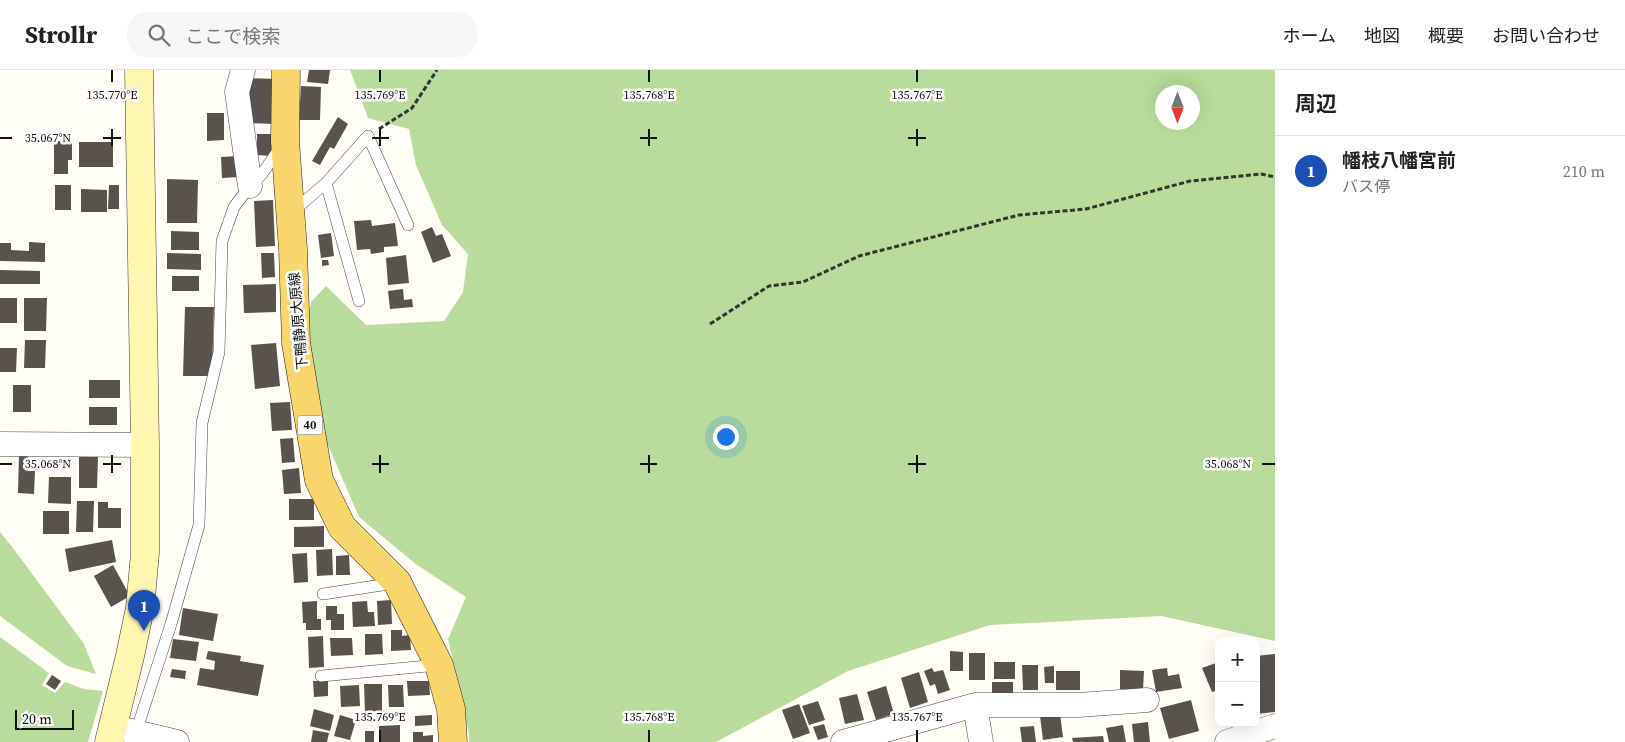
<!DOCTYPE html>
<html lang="ja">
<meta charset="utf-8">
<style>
body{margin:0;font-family:"Source Serif 4","Noto Sans JP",serif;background:#f6f6f6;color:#222}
.controls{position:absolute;right:15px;bottom:15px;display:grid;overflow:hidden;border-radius:10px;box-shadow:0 5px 20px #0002}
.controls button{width:45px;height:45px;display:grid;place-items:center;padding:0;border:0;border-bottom:1px solid #e0e0e0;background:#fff;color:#222;font:25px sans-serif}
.compass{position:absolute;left:1155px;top:15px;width:45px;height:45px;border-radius:50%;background:#fff;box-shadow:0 5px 20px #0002;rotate:180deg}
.scale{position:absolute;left:15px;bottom:12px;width:59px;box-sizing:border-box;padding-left:5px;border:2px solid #111;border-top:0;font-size:14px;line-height:18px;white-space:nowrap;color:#111;-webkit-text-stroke:4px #fff;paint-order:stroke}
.you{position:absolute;left:725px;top:366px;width:18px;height:18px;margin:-12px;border:4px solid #fff;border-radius:50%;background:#1a73e8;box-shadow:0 0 0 8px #1a73e833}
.badge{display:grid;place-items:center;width:32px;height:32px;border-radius:50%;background:#c4262e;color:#fff;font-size:16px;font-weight:700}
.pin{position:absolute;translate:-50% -41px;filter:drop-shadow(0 1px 2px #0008)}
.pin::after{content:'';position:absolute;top:26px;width:18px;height:15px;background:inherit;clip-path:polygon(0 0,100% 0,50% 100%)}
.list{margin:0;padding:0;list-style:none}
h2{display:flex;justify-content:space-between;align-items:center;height:65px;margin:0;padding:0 20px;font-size:21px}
h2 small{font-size:16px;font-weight:400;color:#767676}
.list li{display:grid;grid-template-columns:32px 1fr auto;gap:15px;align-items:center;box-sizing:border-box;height:70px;padding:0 20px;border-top:1px solid #e0e0e0}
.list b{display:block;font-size:19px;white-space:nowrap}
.list p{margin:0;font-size:16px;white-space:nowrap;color:#767676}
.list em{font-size:16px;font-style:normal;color:#767676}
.icon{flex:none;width:28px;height:28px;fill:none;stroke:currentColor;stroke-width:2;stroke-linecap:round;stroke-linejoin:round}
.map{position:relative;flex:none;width:1275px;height:672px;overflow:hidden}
header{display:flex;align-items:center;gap:30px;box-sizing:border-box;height:70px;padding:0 25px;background:#fff;border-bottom:1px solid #e0e0e0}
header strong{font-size:24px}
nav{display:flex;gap:28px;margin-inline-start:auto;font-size:18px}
.search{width:350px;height:45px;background:#f6f6f6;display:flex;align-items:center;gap:12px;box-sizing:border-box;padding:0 18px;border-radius:20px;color:#767676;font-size:19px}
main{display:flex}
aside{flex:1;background:#fff}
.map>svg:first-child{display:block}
</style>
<header>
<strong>Strollr</strong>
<div class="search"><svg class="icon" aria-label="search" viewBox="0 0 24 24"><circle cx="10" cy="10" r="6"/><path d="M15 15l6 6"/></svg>ここで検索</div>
<nav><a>ホーム</a><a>地図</a><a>概要</a><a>お問い合わせ</a></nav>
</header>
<main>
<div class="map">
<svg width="1275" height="672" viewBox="0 0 1275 672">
<rect width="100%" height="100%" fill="#fffdf5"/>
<!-- forest -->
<path fill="#b9dc9c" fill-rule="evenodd" d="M350 0H1275V571L1161 546 990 555 848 601 716 672H469V664L448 569 466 527 417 495 359 447 312 338 305 251 312 231 326 216 366 255 444 251 463 222 468 184 442 155 416 95 409 59 368 48ZM1162 22H1192V52H1162Z
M0 462 13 478 84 574 96 604 67 596 0 546Z
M0 567 49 603 42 615 55 623 65 612 84 619 103 621 88 672H0Z"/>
<!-- building -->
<path fill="#5a524d" d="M309 0H330L328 14 307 12Z
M248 8 277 9 276 54 247 53Z
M301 16 321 17 320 50H299Z
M207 43H224V70L207 71Z
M338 47 348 54 334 79 330 77 320 95 312 91Z
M257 64H272L271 86 257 85Z
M54 71H72V90H68V104H54Z
M79 72H113V97H79Z
M239 86 240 107 222 108 221 87Z
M167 109 198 110 197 153H167Z
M55 115H71V140H55Z
M109 115H119V139H108Z
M81 119 107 120V142H81Z
M273 130 275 176 256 177 254 131Z
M371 150 372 156 395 153 398 176 384 177V182L371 184 370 179 357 180 354 151Z
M432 157 436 166 442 164 451 186 433 193 421 162Z
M171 161 199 162V180H171Z
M331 163 334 186 321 188 318 165Z
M29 172 45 173V192L0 191V173H11V180L29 181Z
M167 183 201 184V200L167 199Z
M261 183H274L275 207 262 208Z
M406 185 409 213 388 215 386 188Z
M322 190H328L329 195 322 196Z
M0 200 40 201V214H0Z
M172 206H199V221H172Z
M276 214V242L244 243 243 215Z
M403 219 404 230 412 229 413 237 390 239 388 221Z
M0 228H17V253H0Z
M24 228H47L46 261H24Z
M185 237H214L212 306H183Z
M25 270H46L45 298H24Z
M276 273 280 316 255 319 251 275Z
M0 278H17L16 302H0Z
M89 310H120V328H89Z
M13 315H31V342H13Z
M290 332 292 360 272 361 270 333Z
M89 337H117V355H89Z
M293 368 295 392 282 393 280 369Z
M19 384H28V401H35L34 424 18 423Z
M79 386H98L97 418H79Z
M299 398 301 423 284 424 282 400Z
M49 407H71V434L48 433Z
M289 429H314V450H289Z
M77 431H94L93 462H76Z
M98 432H108V438H121V458H98Z
M43 441H69V464H43Z
M324 456V477H294V457Z
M112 470 116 492 69 502 65 479Z
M332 479 333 505 317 506 316 480Z
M307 483 308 512 294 513 292 484Z
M349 485 350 505H336V486Z
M113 495 130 526 111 537 94 506Z
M391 530 392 554 378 555 377 531Z
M317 531V549H321V560H306V553H303L302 532Z
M367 531 368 542H374L375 556 353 557 352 532Z
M326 536H337V544H344V560H331V550H326Z
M183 538 218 544 213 571 179 565Z
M391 560H402V566L410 565 411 580 391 581Z
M365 564H382L383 584 365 585Z
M323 566 324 597 309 598 308 567Z
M330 568H352L353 585 331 586Z
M173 569 199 572 196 591 170 588Z
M208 581 241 586 240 591 264 595 258 626 197 615 200 598 214 600 215 591 206 589Z
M950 581 963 582V601H950Z
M969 583H985V610H969Z
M1275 584V642L1256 644V586Z
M994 592H1015V609H994Z
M1219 592V620L1212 622 1202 598Z
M1022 595H1038V620H1023Z
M1054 596V613H1045L1044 597Z
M932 598 934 602 943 600 950 620 938 624 935 614 930 616 924 601Z
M1167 598 1168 606 1179 604 1182 618 1156 622 1152 600Z
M172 599 186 601 185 609 170 607Z
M1120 600 1144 601 1143 620 1120 619Z
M1056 601H1080V620H1056Z
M919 602 928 632 910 638 901 608Z
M52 605 61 611 55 620 46 614Z
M313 611H328V626L314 627Z
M407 611H429L430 625 408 626Z
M992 612H1013V626H992Z
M364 614H382V641L365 642Z
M359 615 360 636 341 637 340 616Z
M388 615H403L404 637H389Z
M886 616 894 644 876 650 867 622Z
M857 624 864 650 845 654 839 628Z
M1191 630 1199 661 1169 669 1160 638Z
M818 631 825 650 809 655 802 636Z
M799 634 810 663 793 669 782 640Z
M314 639 334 645 330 661 310 656Z
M1060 644 1063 667 1043 670 1040 646Z
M340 645 356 650 350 670 334 666Z
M432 645V655L415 656V646Z
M1148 652 1150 672H1134L1132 654Z
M824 654 828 667 818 670 813 657Z
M400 655V672H379V656Z
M1123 655 1126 672H1109L1106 658Z
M1034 656 1036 672H1022L1020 657Z
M313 660 329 663 327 672H311Z
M365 661H374V672H365Z
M413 662H423V666L433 665V672H413Z
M1103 666 1104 672H1073L1072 668Z"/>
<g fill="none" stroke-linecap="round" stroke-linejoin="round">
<!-- lane casing -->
<g stroke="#444" stroke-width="12">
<path id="lane" d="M326 113 359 231
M292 142 326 113 368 66 408 155
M323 524 395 513
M321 606 438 595
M136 662 171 554 199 455 202 353 219 282 222 171 234 137 250 116 262 104 281 76"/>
</g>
<!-- street casing -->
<g stroke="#444" stroke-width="25">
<path id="street" d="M243 0 237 22 250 116
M0 374 145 375
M975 635 981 672
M114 657 177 672
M843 672 975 635H1079L1147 630
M1227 672 1275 656"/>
</g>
<!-- secondary casing -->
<g stroke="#333" stroke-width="29">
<path id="secondary" d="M109 672 130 586 140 538 145 483V375L139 0"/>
</g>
<!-- primary casing -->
<g stroke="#222" stroke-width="29">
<path id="primary" d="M286 0 285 71 293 179 296 273 319 410 342 457 397 512 439 595 451 639 453 672"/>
</g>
<!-- path -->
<path stroke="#333" stroke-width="3" stroke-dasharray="5 2.5" stroke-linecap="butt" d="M379 59 412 38 437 0
M710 254 769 216 803 212 859 186 1019 145 1086 139 1190 111 1261 104 1275 107"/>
<!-- lane -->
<use href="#lane" stroke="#fff" stroke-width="11"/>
<!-- street -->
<use href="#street" stroke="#fff" stroke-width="24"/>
<!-- secondary -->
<use href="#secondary" stroke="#fff6b0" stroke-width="28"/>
<!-- primary -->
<use href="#primary" stroke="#f9d66b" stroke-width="28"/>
</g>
<!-- ticks -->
<path fill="none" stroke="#111" stroke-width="2" d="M112 0V12M380 0V12M649 0V12M917 0V12M112 59V76M380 59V76M649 59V76M917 59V76M0 68H12M103 68H121M372 68H389M640 68H657M908 68H926M112 385V403M380 385V403M649 385V403M917 385V403M0 394H12M103 394H121M372 394H389M640 394H657M908 394H926M1262 394H1275M380 660V672M649 660V672M917 660V672"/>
<g text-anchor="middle" stroke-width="5" stroke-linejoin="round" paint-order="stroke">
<!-- shield labels -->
<rect fill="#fff" stroke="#585858" stroke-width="1" x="297.5" y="345.5" width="25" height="19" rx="4"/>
<g font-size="12" font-weight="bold" fill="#111">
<text x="310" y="359">40</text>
</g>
<!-- street labels -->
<g font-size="14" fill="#111" stroke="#fff">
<text transform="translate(298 251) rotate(-95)" y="5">下鴨静原大原線</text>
</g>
</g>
<g font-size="12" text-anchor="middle" fill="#111" stroke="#fff" stroke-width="5" stroke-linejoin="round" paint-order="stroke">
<text x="112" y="29">135.770°E</text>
<text x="380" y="29">135.769°E</text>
<text x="649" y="29">135.768°E</text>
<text x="917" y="29">135.767°E</text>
<text x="48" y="72">35.067°N</text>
<text x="1228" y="398">35.068°N</text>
<text x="48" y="398">35.068°N</text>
<text x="380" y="651">135.769°E</text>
<text x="649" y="651">135.768°E</text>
<text x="917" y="651">135.767°E</text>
</g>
</svg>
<div class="controls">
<button>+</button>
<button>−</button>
</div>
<svg class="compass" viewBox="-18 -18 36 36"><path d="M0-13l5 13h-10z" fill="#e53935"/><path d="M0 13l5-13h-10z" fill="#767676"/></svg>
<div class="scale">20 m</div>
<div class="you"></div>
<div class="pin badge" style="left:144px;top:561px;background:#1a4fb4">1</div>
</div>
<aside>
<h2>周辺<small></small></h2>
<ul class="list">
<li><span class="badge" style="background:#1a4fb4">1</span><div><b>幡枝八幡宮前</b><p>バス停</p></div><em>210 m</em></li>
</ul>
</aside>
</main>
